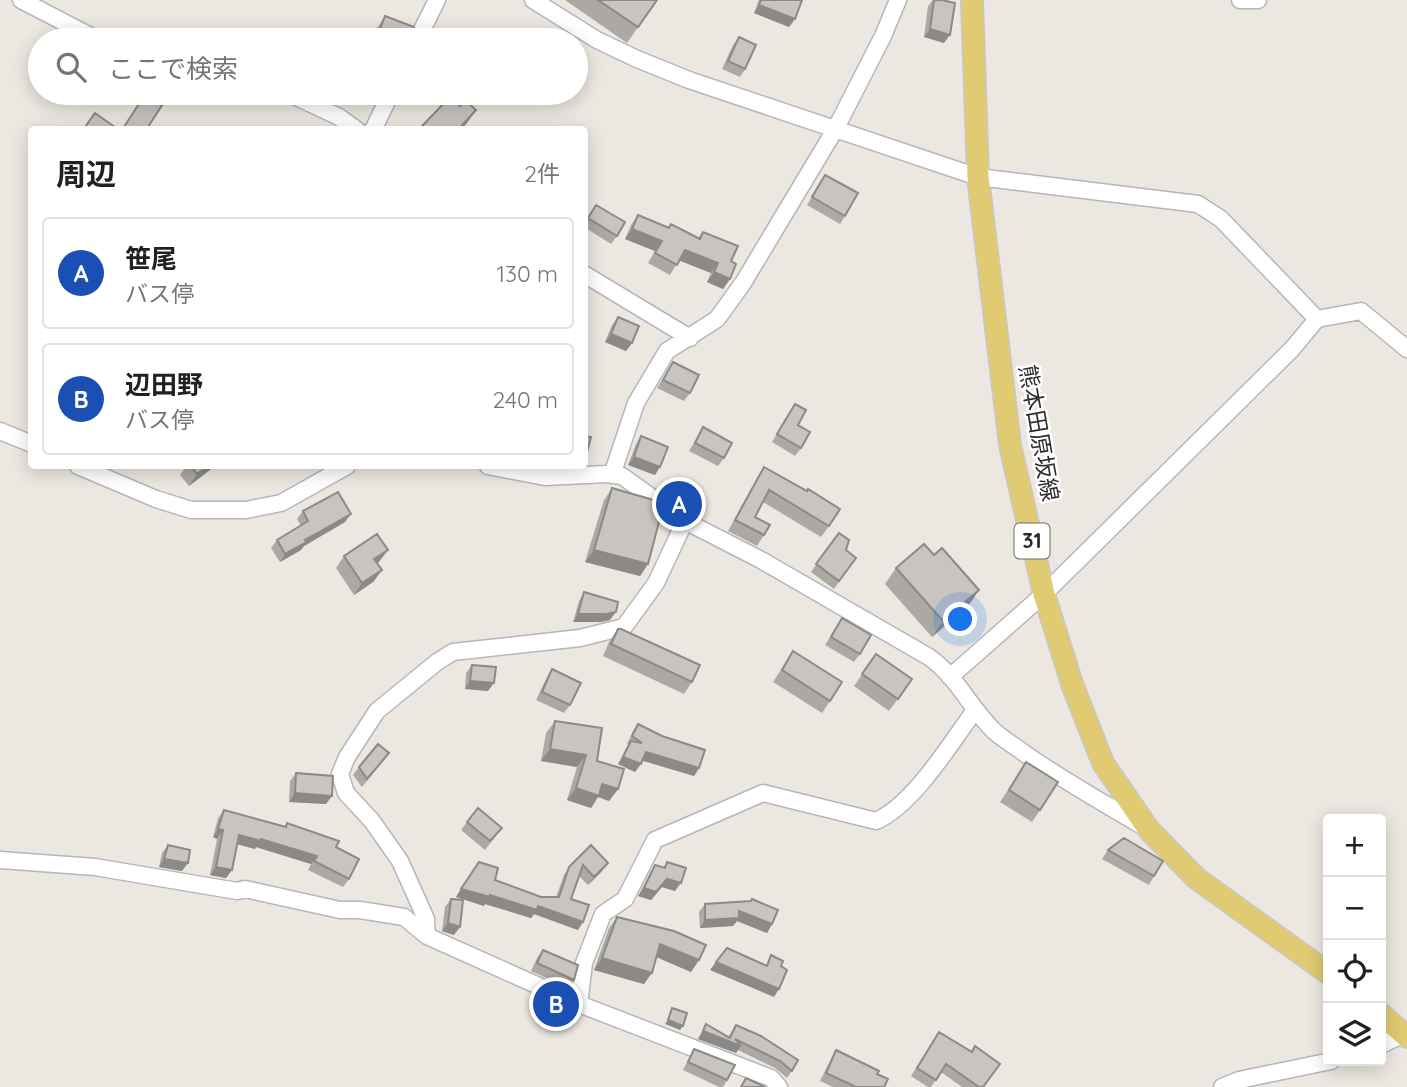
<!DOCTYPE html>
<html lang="ja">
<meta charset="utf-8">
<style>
body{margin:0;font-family:Quicksand,"Noto Sans JP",sans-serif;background:#f6f6f6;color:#202124}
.controls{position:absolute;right:21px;bottom:21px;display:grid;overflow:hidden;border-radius:7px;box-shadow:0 4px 18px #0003}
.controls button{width:63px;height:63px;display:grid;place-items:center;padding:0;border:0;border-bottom:2px solid #e0e0e0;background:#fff;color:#202124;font:35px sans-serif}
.you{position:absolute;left:961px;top:620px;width:24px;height:24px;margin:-18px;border:5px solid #fff;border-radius:50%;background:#1a73e8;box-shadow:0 0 0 10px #1a73e833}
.badge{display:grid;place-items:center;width:46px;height:46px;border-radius:50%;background:#556ce4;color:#fff;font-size:23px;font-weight:700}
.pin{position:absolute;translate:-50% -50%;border:4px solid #fff;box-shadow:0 2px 7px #0006}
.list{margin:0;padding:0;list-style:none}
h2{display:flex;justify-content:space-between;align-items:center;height:91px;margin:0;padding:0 28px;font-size:30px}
h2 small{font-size:23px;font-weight:400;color:#757577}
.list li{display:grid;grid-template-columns:46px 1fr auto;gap:21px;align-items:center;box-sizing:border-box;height:112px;margin:0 14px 14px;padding:0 14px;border:2px solid #e0e0e0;border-radius:7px}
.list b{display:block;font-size:26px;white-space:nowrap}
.list p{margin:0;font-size:23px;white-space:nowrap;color:#757577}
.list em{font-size:23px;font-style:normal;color:#757577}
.icon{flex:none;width:38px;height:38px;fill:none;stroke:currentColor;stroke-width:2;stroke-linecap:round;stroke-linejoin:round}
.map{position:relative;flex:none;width:1407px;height:1087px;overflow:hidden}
.search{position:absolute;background:#fff;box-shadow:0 4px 18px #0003;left:28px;top:28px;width:560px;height:77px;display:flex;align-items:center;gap:18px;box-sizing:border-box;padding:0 24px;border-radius:38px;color:#757577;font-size:26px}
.panel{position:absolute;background:#fff;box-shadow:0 4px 18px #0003;left:28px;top:126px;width:560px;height:343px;border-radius:7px}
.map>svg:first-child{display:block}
</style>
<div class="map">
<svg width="1407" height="1087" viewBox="0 0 1407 1087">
<rect width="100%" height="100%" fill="#ece8e1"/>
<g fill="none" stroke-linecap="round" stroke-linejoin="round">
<!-- minor casing -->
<g stroke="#b4b6be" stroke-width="19">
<path id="minor" d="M21 0 98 40
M533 0 597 40 637 59 689 80 978 177 1198 204 1221 219 1317 319
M1240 0H1258
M417 40 437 0
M288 93 339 117 357 130
M373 130 391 93
M584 274 690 338
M0 431 32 444
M78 466 156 499 191 510H246L281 503 347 466
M488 466 545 477 606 474 622 476 685 521 761 560 929 657C956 676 970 707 993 730 1002 739 1014 745 1024 753 1062 780 1104 803 1144 827
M612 475 636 403 667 351 717 319 743 283 836 128 883 36 898 0
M950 677 1044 594 1292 349 1317 319 1361 311 1407 349
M0 860 95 867 237 891 245 889 340 910H360L404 917 427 936 579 1004 771 1078 779 1087
M427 936 426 919 400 861 372 821 346 793 340 774 347 757 377 711 437 662 453 652 580 638 624 627 656 583 685 521
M579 1004 584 963 603 914 625 899 655 840 763 793 876 821C913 805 951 743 975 710
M1381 1045 1404 1034
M1222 1087 1239 1080 1331 1061"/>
</g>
<!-- major casing -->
<g stroke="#c8c8c8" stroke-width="24">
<path id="major" d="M972 0 978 177 1010 445 1044 594 1072 684 1103 763 1149 830 1196 878 1328 973
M1381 1014 1407 1037"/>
</g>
<!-- minor -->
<use href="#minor" stroke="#fff" stroke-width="16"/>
<!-- major -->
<use href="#major" stroke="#e0ca72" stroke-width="21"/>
</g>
<!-- wall -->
<path fill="#aca9a4" d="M565 0H657L627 43Z
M759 0H802L789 27 754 13Z
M933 0H942L944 43 924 37 928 6Z
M385 16 409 40H372L377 28Z
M739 37 745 69 740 77 722 69 733 45Z
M825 175 845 216 840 224 807 205Z
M596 205 617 236 611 244 584 227V223Z
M638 215 698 238 703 232 731 261 730 279 723 289 707 282 711 273 679 260 670 275 648 263 655 251 625 239 631 225Z
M618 317 632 343 626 351 605 342 612 325Z
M673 362 690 393 684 401 657 388Z
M795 404 801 448 795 456 772 442Z
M703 427 724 458 718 466 689 451Z
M641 436 655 475 628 465 636 444Z
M183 466H215L189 486 180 475 185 468Z
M764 467 829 526 821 537 763 502 755 517 764 535 757 546 728 531 757 478Z
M612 488 648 564 640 576 585 562 604 500Z
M303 511 345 522 304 546 301 550 280 562 271 548 277 540 301 526 297 519Z
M839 533 846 550 856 558 834 589 811 572Z
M344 556 379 562 377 564 382 570 373 582 354 595 336 568Z
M896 568 979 590 968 606 932 637 885 584Z
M584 592 610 620 601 622H573L579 601Z
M842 618 860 654 854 662 825 645Z
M618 629 692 682 684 694 603 656 609 642Z
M793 651 830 701 822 713 773 682Z
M876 654 912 679 889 711 854 686Z
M472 665 488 691 465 689 466 673Z
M552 669 570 705 564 713 536 700 547 677Z
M555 721 597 761 618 789 609 801 598 797 591 808 567 800 577 767 541 761 546 733Z
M638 724 699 768 694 776 642 760 635 772 618 764 628 744H627L633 731Z
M383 761 362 787 353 775 359 767Z
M1026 762 1040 810 1032 822 1000 802Z
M296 773 326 804 289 802 290 781Z
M224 810 285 827 287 823 336 847 349 879 343 887 308 870 311 864 256 847 255 849 237 844 232 870 226 878 210 875 217 839 213 837 218 818Z
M467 822 496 836 485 850 461 830Z
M168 845 182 871 159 867 162 853Z
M1108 850 1154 876 1149 885 1102 859Z
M479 862 495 880 541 897H556L564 875 569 867 608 863 602 871 588 885 579 876 571 899 578 930 534 914 531 918 485 904 484 906 456 897Z
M667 862 675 891 662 887 651 900 638 896 650 873 655 865 663 868Z
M451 899 454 935 442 931 445 907Z
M705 904 772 924 767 933 737 921 733 926 700 928 699 912Z
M617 917 699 960 691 972 656 957 644 984 594 970 609 928Z
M543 950 574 980 569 988 531 971 537 958Z
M706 1024 728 1037 736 1025 792 1071 787 1078 775 1068 738 1050 736 1053 698 1039Z
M939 1032 983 1087H962L941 1072 931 1087H928L911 1076Z
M694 1049 727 1080 723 1087H719L683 1070 689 1058Z
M836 1050 877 1074 884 1087H833L820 1081 831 1059Z"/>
<!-- shaded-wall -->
<path fill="#8c8986" d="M759 5 795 19 789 27 754 13Z
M930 29 950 35 944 43 924 37Z
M476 110 467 123 461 130H458Z
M632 229 662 241 655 251 625 239Z
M685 250 718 263 711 273 678 260Z
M714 272 730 279 723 289 707 282Z
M611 334 632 343 626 351 605 342Z
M634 457 660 467 655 475 628 465Z
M208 466H215L189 486 197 474Z
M351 514 345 522 304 546 301 550 280 562 285 554 305 540Z
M388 550 379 562 366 571 374 559Z
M594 550 648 564 640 576 585 562Z
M382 570 373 582 354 595 362 583Z
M979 590 968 606 932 637 943 621Z
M616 612 610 620 601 622H573L578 614Z
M470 681 494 683 488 691 465 689Z
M550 749 586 755 577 767 541 761Z
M646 752 699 768 694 776 640 760Z
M623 757 641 764 635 772 618 764Z
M602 784 618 789 609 801 598 797 591 808 567 800 576 788Z
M295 793 332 796 326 804 289 802Z
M218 829 223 830 217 839 213 837Z
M239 835 261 839 317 856 311 864 256 847 255 849 233 843Z
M164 859 188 863 182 871 159 867Z
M608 863 602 871 588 885 594 877Z
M216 867 232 870 226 878 210 875Z
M667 879 681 883 675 891 662 887 651 900 638 896 644 888Z
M461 889 538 906 583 922 578 930 534 914 531 918 485 904 484 906 456 897Z
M739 911 772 924 767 933 737 921 733 926 700 928 705 920Z
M448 923 460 927 454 935 442 931Z
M660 944 699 960 691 972 652 955Z
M602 958 652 973 644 984 594 970Z
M716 962 779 989 774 997 710 970Z
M668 1020 683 1026 680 1030 665 1024Z
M703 1031 741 1046 736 1053 698 1039Z"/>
<!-- building -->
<path fill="#c8c4bf" stroke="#8c8986" stroke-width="2" d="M598 0H657L638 27Z
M761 0H802L795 19 759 5Z
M934 0H942L955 3 950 35 930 29Z
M385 16 414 27 409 40H376Z
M739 37 756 45 745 69 728 61Z
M146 93H156L166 99 146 130H122Z
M450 97 460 106 465 100 476 110 458 130H423L421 127Z
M95 113 119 130H83Z
M825 175 858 193 845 216 812 197Z
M596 205 625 222 617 236 588 218Z
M638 215 669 228 671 224 700 239 703 232 738 246 731 261 736 264 730 279 714 272 718 263 685 250 677 265 655 253 662 241 632 229Z
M618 317 639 326 632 343 611 334Z
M673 362 699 375 690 393 663 380Z
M795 404 806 410 798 425 810 432 801 448 777 434Z
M703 427 732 443 724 458 695 443Z
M584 436 591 437 587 452 584 451Z
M641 436 668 447 660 467 634 457Z
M191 466H208L197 474Z
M764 467 807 491 808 489 840 509 829 526 769 490 755 517 770 525 764 535 735 520Z
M612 488 664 503 648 564 594 550Z
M338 492 351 514 305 540 307 542 285 554 277 540 308 521 303 511Z
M839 533 849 540 846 550 856 558 839 581 816 564Z
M377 534 388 550 374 559 382 570 362 583 344 556Z
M924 544 934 555 942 548 979 590 943 621 896 568Z
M584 592 618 602 616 612 606 614H578Z
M842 618 871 635 860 654 831 637Z
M618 629H621L700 665 692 682 611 644Z
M793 651 842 682 830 701 782 670Z
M876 654 912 679 898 699 862 674Z
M472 665 496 667 494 683 470 681Z
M552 669 581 683 570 705 542 692Z
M555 721 602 728 597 761 624 769 618 789 602 784 599 796 576 788 586 755 550 749Z
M638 724 662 736 705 750 699 768 646 752 641 764 623 757 631 741 642 743 632 736Z
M378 744 389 753 367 779 359 767Z
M1026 762 1058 782 1040 810 1009 790Z
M296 773 333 776 332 796 295 793Z
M478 808 502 828 490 841 467 822Z
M224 810 286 827 287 823 339 841 336 847 359 859 349 879 314 861 317 856 261 839V841L239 835 232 870 216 867 223 830 218 829Z
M1124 838 1163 861 1154 876 1108 850Z
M168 845 190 850 188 863 164 859Z
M591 845 608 863 594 877 583 865 571 899 589 905 583 922 538 906 537 910 490 895V897L461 889 479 862 498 868 495 880 541 897H559L569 867Z
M667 862 686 868 681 883 667 879 656 892 644 888 655 865 665 868Z
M451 899 463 900 460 927 448 923Z
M752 899 778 910 772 924 739 911V918L705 920V904L751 901Z
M617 917 674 931 706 945 699 960 660 944 652 973 602 958Z
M727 948 767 966 771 955 783 961 781 966 787 970 779 989 716 962Z
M543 950 578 965 574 980 537 963Z
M672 1008 687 1013 683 1026 668 1020Z
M706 1024 730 1038 736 1025 761 1036 798 1060 792 1071 780 1061 735 1039 741 1046 703 1031Z
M939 1032 972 1052 975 1046 1000 1064 983 1087H979L946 1064 936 1080 917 1068Z
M694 1049 735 1065 727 1080 688 1062Z
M836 1050 879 1071 877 1074 888 1079 884 1087H856L826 1073Z
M746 1078 765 1087H741Z"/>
<g text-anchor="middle" stroke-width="5" stroke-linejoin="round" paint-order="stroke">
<!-- shield labels -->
<rect fill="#fff" stroke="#6b6b6b" stroke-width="2" x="1014.5" y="523.5" width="35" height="35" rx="5"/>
<g font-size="21" font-weight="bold" fill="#2c2c2c">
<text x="1032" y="548">31</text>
</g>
<!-- street labels -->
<g font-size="23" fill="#2c2c2c" stroke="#fff">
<text transform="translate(1039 433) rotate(80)" y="8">熊本田原坂線</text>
</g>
</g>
</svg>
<div class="controls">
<button>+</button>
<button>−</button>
<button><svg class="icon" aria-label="locate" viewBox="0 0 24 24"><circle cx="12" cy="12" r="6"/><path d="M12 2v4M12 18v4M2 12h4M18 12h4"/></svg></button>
<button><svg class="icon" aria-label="layers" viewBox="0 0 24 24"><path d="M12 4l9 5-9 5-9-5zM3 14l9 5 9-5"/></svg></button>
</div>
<div class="you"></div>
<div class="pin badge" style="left:679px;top:504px;background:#1a4fb4">A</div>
<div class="pin badge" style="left:556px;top:1004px;background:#1a4fb4">B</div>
<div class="search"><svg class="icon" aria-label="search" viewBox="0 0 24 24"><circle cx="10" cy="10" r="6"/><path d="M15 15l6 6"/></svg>ここで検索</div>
<section class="panel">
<h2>周辺<small>2件</small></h2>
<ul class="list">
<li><span class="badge" style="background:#1a4fb4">A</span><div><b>笹尾</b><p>バス停</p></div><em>130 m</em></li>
<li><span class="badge" style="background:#1a4fb4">B</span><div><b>辺田野</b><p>バス停</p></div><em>240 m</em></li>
</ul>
</section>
</div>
